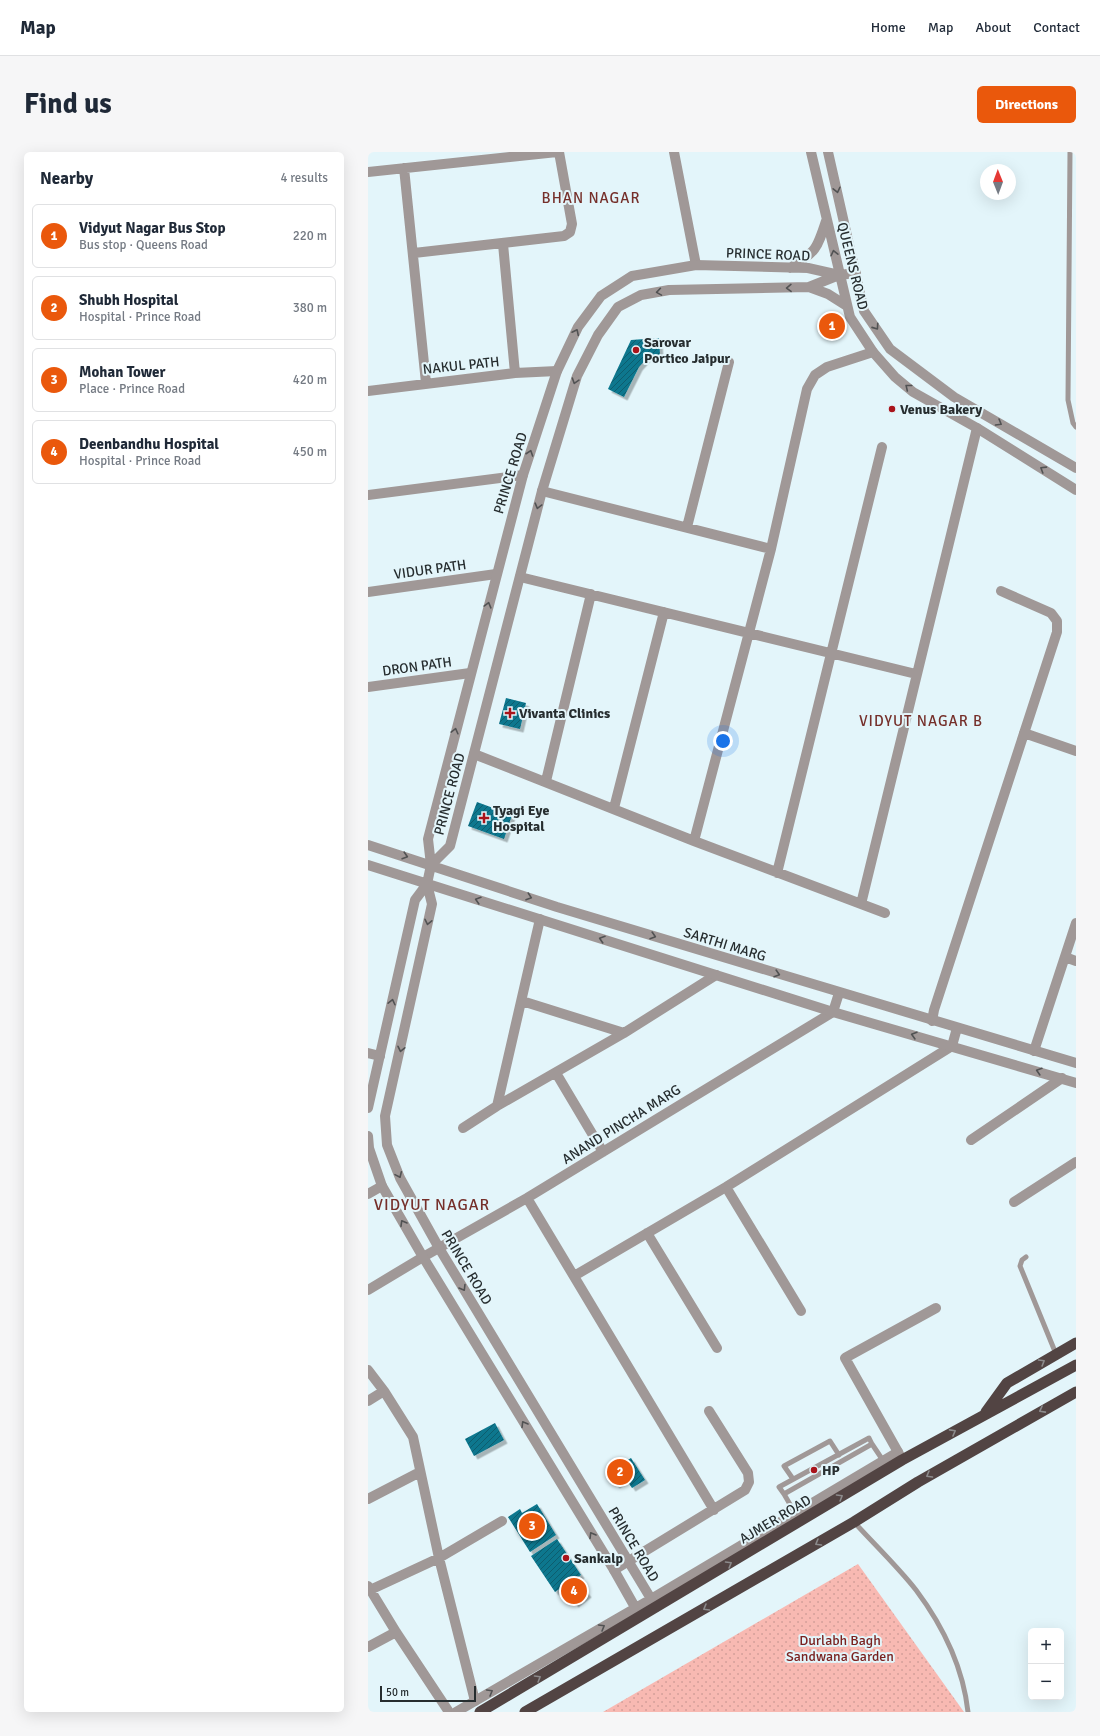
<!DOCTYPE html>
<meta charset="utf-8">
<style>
body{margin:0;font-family:Signika,sans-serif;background:#f6f6f7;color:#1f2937}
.controls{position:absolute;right:12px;bottom:12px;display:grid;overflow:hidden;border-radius:6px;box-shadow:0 4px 16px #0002}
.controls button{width:36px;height:36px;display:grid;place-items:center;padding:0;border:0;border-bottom:1px solid #e0e1e3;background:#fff;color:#1f2937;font:20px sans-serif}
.compass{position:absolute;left:612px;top:12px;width:36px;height:36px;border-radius:50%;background:#fff;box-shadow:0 4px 16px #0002;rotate:359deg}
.scale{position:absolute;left:12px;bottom:10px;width:96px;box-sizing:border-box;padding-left:4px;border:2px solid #262d2f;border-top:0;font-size:11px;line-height:14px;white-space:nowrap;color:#262d2f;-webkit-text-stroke:3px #e3f5fa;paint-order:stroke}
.you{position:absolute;left:355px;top:589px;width:14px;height:14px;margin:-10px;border:3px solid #fff;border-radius:50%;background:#1a73e8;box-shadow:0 0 0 6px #1a73e833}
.badge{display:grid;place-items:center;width:26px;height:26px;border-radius:50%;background:#ea580c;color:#fff;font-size:13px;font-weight:700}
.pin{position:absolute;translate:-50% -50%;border:2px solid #fff;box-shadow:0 1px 4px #0006}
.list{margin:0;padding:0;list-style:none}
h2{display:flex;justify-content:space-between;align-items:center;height:52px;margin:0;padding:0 16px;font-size:17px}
h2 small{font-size:13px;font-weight:400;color:#747a83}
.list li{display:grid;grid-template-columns:26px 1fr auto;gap:12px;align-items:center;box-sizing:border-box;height:64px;margin:0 8px 8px;padding:0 8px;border:1px solid #e0e1e3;border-radius:6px}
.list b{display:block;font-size:15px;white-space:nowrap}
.list p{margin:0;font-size:13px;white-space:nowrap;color:#747a83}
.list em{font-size:13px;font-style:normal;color:#747a83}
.map{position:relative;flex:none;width:708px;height:1560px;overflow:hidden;border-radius:6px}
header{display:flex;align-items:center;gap:24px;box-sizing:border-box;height:56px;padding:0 20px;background:#fff;border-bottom:1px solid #e0e1e3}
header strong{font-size:19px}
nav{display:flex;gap:22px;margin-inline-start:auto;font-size:14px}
.intro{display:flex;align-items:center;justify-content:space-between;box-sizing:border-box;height:96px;padding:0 24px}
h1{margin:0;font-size:28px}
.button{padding:10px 18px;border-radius:6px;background:#ea580c;color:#fff;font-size:14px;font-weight:700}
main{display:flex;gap:24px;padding:0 24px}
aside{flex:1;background:#fff;border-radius:6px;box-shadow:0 4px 16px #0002}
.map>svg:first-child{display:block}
</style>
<header>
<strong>Map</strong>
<nav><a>Home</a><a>Map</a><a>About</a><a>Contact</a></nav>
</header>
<div class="intro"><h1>Find us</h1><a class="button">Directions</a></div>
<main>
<aside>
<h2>Nearby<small>4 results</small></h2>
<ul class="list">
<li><span class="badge">1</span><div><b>Vidyut Nagar Bus Stop</b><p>Bus stop · Queens Road</p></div><em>220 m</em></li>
<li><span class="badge">2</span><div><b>Shubh Hospital</b><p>Hospital · Prince Road</p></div><em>380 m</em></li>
<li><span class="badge">3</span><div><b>Mohan Tower</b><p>Place · Prince Road</p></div><em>420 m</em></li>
<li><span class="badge">4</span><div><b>Deenbandhu Hospital</b><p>Hospital · Prince Road</p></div><em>450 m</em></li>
</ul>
</aside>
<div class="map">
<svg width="708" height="1560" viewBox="0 0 708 1560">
<defs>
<pattern id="park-dots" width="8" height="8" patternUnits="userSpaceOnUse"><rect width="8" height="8" fill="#f8b9b2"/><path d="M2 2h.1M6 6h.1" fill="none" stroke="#d49f99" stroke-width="1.8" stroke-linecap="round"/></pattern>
<pattern id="building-hatch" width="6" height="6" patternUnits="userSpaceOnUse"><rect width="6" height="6" fill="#08778e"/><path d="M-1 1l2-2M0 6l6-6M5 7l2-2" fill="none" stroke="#095d6e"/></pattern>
<filter id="shadow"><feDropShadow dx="3.5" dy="3.5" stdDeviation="0" flood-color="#0004"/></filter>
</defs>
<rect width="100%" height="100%" fill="#e3f5fa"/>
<!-- park -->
<path fill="url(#park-dots)" d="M490 1412 596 1560H235Z"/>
<!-- building -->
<path fill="url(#building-hatch)" filter="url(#shadow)" d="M291 186 292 204H281L271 215 256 245 240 237 263 188Z
M138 546 158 551 152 577 131 572Z
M109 650 144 663 136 687 100 674Z
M127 1271 136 1288 106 1304 97 1287Z
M263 1306 277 1328 264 1336 258 1327 248 1333 240 1320Z
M169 1352 188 1383 162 1400 140 1365 152 1357 154 1361Z
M189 1387 213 1423 208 1426 220 1442 207 1452 194 1435 187 1440 163 1404Z"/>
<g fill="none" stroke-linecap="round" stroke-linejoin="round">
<!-- service -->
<path stroke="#a09897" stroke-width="5" d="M702 0 700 248 705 271 708 275
M658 1105 654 1108 652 1114 688 1202
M425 1327 416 1314 462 1289 471 1303
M416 1342 411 1335 501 1286 504 1292
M427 1361 416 1342 504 1292 516 1310
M486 1370C506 1392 530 1415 548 1438 575 1474 595 1515 600 1560"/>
<!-- minor -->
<path stroke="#a09897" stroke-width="10" d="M306 0 328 113
M36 16 58 231
M0 20 189 0
M135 92 147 221
M46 101 196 84 202 80 204 72 191 0
M0 239 147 221 189 219
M174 339 403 397
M0 343 155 323
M319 375 361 210
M152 425 548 522
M0 440 128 422
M0 535 102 521
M656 581 708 599
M106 602 326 689 517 761
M178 629 223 442
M246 656 296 460
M326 689 403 397 439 237 447 223 459 215 505 200
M409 721 514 295
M493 752 609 276
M697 805 708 809
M154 849 256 881
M564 869 566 858 689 480V469L683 461 633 439
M666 899 708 771
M0 901 12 904
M188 921 235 1000
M129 954 172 767
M95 976 129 954 256 881 348 823
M603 988 694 926
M358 1035 433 1159
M0 1042 14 1034
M159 1046 346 1358
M646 1050 708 1010
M279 1081 349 1196
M206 1124 358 1035 584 894
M0 1138 55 1105 159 1046 465 860
M0 1218 16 1239 45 1285 71 1406 107 1549
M0 1249 16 1239
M530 1300 477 1206 568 1156
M0 1347 52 1320
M246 1418 377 1338 381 1330 380 1321 341 1259
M0 1434 28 1480 81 1560
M2 1438 71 1406 134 1369
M0 1495 28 1480"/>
<!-- tertiary -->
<path stroke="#a09897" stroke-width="10" d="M443 0 482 165 505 200 527 225 545 240 609 276 708 338
M460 0 496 159 522 197 586 245 708 316
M422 116C448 100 449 97 458 69
M441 135 460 142 479 154
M0 693 189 755 708 911
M0 713 465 860 708 931
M63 713 82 694 174 339 209 224 230 183 250 155 273 143 301 138 441 135 471 123 488 121
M59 732 64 752 17 964 19 993 32 1026 71 1096 288 1455
M465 860 471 841
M584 894 589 876
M0 956 47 748 59 732 63 713 60 687 155 323 189 219 210 175 233 144 264 124 328 113 440 116 471 123
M0 984 1 996 14 1034 55 1105 246 1418 272 1464
M88 1560 278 1450 530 1300 534 1308"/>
<!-- trunk -->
<path stroke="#524443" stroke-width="11" d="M618 1260 639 1231 708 1191
M112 1560 534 1308 708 1213
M157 1560 486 1370 550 1330 708 1240"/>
</g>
<!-- one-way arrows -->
<defs><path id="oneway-chevron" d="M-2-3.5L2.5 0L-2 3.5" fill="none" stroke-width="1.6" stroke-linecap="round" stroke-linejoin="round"/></defs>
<g stroke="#515253">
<use href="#oneway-chevron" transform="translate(469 38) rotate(77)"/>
<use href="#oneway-chevron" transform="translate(466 101) rotate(-103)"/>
<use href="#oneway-chevron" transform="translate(421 136) rotate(179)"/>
<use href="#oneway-chevron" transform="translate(291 140) rotate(171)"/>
<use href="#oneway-chevron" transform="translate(508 175) rotate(55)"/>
<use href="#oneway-chevron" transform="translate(208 180) rotate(-64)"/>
<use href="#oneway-chevron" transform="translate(207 229) rotate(108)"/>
<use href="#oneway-chevron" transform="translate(540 235) rotate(-141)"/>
<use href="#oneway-chevron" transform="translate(631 271) rotate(30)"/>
<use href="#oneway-chevron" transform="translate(162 301) rotate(-71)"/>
<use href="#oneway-chevron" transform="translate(675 317) rotate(-148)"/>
<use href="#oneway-chevron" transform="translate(170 354) rotate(105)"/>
<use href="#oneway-chevron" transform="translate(120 453) rotate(-75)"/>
<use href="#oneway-chevron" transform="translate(87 579) rotate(-76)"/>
<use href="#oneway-chevron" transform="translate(37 704) rotate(17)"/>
<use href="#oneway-chevron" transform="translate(161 745) rotate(19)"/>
<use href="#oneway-chevron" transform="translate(110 748) rotate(-163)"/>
<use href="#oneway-chevron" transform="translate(60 770) rotate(102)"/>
<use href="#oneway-chevron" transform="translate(285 784) rotate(17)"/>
<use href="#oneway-chevron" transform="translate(234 787) rotate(-162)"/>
<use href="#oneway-chevron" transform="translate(409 822) rotate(17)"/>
<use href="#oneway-chevron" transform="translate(24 850) rotate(-77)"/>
<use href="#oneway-chevron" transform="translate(546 883) rotate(-164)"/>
<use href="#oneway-chevron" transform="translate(33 897) rotate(102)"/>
<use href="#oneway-chevron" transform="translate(671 919) rotate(-163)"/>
<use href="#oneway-chevron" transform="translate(31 1023) rotate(66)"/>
<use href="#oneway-chevron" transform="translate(35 1071) rotate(-120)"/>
<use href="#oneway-chevron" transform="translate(95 1136) rotate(59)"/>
<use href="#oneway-chevron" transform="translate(156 1272) rotate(-121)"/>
<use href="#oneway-chevron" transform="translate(224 1383) rotate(-121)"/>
<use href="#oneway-chevron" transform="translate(234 1475) rotate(-30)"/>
<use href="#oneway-chevron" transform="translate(122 1540) rotate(-30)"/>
</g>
<g stroke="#8c8b8c">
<use href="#oneway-chevron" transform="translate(674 1210) rotate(-31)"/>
<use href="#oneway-chevron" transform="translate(674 1258) rotate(152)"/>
<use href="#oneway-chevron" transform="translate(585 1280) rotate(-29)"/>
<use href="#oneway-chevron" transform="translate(561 1323) rotate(150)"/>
<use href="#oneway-chevron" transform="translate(472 1345) rotate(-31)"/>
<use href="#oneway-chevron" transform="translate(450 1391) rotate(150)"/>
<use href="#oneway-chevron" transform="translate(361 1412) rotate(-31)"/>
<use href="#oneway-chevron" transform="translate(338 1456) rotate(150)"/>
<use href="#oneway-chevron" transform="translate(170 1526) rotate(-31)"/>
</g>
<!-- markers -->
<g fill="#a9141b" stroke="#e3f5fa" stroke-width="1.5">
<circle cx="268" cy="198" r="4"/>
<circle cx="524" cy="257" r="4"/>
<path d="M140 555h4v4h4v4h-4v4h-4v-4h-4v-4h4z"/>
<path d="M114 660h4v4h4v4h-4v4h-4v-4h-4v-4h4z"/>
<circle cx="446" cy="1318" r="4"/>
<circle cx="198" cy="1406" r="4"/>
</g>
<g text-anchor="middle" stroke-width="4" stroke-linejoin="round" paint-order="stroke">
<!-- street labels -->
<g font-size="14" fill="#262d2f" stroke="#e3f5fa">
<text transform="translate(400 102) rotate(2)" y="5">PRINCE ROAD</text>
<text transform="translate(485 114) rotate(76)" y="5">QUEENS ROAD</text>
<text transform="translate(93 213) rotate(-6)" y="5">NAKUL PATH</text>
<text transform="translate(142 321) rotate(-73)" y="5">PRINCE ROAD</text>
<text transform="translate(62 417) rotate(-8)" y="5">VIDUR PATH</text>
<text transform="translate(49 514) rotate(-8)" y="5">DRON PATH</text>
<text transform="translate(81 642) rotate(-75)" y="5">PRINCE ROAD</text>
<text transform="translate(357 792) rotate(17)" y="5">SARTHI MARG</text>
<text transform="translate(253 972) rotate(-32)" y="5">ANAND PINCHA MARG</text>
<text transform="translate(99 1115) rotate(59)" y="5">PRINCE ROAD</text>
<text transform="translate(407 1367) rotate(-31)" y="5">AJMER ROAD</text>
<text transform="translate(266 1392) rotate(59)" y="5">PRINCE ROAD</text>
</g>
<!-- poi labels -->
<g font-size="14" font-weight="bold" fill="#262d2f" stroke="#e3f5fa" text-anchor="start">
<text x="276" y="195">Sarovar<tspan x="276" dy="16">Portico Jaipur</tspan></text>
<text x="532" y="262">Venus Bakery</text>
<text x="151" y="566">Vivanta Clinics</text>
<text x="125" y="663">Tyagi Eye<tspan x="125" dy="16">Hospital</tspan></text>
<text x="454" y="1323">HP</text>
<text x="206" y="1411">Sankalp</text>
</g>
<!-- park labels -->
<g font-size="14" fill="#7a2220" stroke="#e3f5fa">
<text x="472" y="1493">Durlabh Bagh<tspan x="472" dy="16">Sandwana Garden</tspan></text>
</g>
<!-- neighbourhood labels -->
<g font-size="15" letter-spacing="1" fill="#752f2a" stroke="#e3f5fa">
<text x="223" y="51">BHAN NAGAR</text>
<text x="553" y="574">VIDYUT NAGAR B</text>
</g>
<!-- quarter labels -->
<g font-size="16" letter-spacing="1" fill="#752f2a" stroke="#e3f5fa">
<text x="64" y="1058">VIDYUT NAGAR</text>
</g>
</g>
</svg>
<div class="controls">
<button>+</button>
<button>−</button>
</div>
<svg class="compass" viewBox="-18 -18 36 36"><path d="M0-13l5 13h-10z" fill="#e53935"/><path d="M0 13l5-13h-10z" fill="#747a83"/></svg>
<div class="scale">50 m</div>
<div class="you"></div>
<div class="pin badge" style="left:464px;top:174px">1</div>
<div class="pin badge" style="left:252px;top:1320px">2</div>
<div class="pin badge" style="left:164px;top:1374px">3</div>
<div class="pin badge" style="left:206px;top:1439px">4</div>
</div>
</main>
